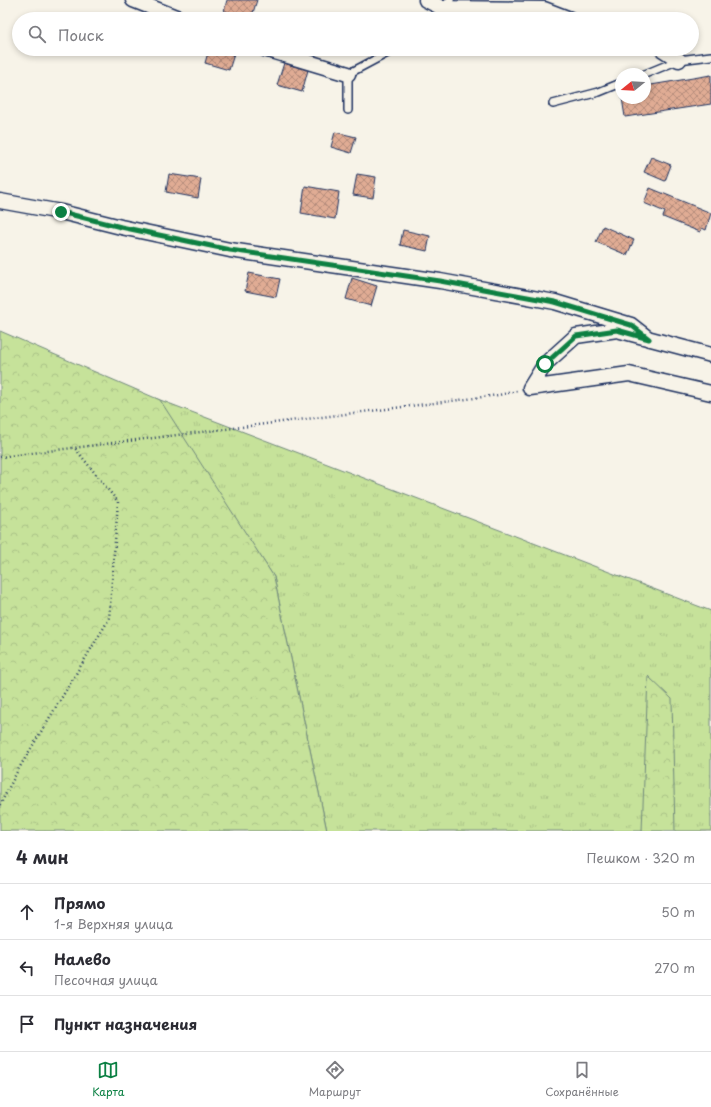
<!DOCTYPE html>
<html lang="ru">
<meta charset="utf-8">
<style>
body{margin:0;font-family:"Playpen Sans",sans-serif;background:#f2f2f3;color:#2b2b33}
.compass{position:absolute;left:615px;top:68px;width:36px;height:36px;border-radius:50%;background:#fff;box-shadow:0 2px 6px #0003;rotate:252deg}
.stop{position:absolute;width:12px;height:12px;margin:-9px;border:3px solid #0b8043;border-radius:50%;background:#fff}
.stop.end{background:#0b8043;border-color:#fff;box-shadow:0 1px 4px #0008}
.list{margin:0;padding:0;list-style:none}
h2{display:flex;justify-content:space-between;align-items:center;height:52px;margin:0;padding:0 16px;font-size:17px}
h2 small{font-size:13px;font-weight:400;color:#7c7c81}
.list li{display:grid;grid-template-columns:26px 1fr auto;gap:12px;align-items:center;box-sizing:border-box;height:56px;padding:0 16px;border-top:1px solid #e1e1e2}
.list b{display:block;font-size:15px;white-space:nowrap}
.list p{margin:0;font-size:13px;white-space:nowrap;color:#7c7c81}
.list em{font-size:13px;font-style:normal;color:#7c7c81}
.icon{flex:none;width:22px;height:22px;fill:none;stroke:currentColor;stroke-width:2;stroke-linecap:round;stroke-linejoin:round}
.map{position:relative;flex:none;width:711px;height:831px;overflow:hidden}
.search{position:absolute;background:#fff;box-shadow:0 2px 6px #0003;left:12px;right:12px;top:12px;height:44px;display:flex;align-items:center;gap:10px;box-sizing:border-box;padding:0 14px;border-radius:22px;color:#7c7c81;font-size:15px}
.sheet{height:220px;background:#fff}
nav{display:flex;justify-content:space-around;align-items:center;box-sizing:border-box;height:56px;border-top:1px solid #e1e1e2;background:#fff;font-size:11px;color:#7c7c81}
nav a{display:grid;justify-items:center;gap:2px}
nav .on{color:#0b8043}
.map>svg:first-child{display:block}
</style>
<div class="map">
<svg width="711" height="831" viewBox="0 0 711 831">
<defs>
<pattern id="grass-tufts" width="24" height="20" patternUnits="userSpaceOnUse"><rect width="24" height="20" fill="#c6e29a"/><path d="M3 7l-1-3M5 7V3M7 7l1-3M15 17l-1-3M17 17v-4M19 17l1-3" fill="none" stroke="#aac287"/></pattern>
<pattern id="forest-crowns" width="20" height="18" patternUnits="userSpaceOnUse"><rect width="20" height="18" fill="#c6e29a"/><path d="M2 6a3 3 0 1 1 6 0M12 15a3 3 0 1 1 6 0" fill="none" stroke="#aac287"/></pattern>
<pattern id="building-cross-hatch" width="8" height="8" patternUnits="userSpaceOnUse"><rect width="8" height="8" fill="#e0ac94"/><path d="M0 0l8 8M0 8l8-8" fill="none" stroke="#b58c7c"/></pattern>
</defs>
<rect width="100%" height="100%" fill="#f7f3e8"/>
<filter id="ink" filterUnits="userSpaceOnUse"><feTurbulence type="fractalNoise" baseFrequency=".025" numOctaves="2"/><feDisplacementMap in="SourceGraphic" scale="8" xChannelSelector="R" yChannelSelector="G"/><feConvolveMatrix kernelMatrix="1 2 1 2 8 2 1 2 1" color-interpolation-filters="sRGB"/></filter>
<g filter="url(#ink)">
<!-- grass -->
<path fill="url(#grass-tufts)" stroke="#70887c" d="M155 398 711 611V831H327L274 577Z"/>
<!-- forest -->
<path fill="url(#forest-crowns)" stroke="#70887c" d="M0 331 160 400 274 577 327 831H0Z
M648 676 672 699 675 831H642Z"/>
<!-- building -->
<path fill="url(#building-cross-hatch)" stroke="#1b2f5e" d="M227 0H257L251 19 224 11Z
M149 49H166L164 54Z
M209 49H228L235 51 229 70 205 63Z
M284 63 308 70 302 92 277 85Z
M711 75V104L625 117 622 98H645V86Z
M335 132 356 137 351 153 331 147Z
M651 157 671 165 665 181 644 172Z
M169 174 201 179 198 198 166 192Z
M357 174 376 177 373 198 353 195Z
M305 186 339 192 335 219 301 213Z
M650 188 711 213 706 230 702 228 700 232 663 217 665 212 644 203Z
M603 226 634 240 627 255 596 242Z
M403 230 430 236 427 251 400 245Z
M249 273 280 279 276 297 245 291Z
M352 278 377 286 371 306 346 299Z"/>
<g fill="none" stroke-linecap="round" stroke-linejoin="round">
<!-- service casing -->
<g stroke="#1b2f5e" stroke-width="10">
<path id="service" d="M434 19 450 0
M645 74 679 60 711 56
M553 104 599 92 621 83
M348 110V74L395 49"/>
</g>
<!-- minor casing -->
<g stroke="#1b2f5e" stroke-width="17">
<path id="minor" d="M133 0 181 19
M426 0 442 8 544 9 570 19
M265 49 348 74
M662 49 679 60
M0 201 61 212 121 227 230 250 440 281 555 302 631 325 649 339
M530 388 545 364 576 336 617 330 711 355
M530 388 629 374 711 393"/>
</g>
<!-- path -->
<path stroke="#1b2f5e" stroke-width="2.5" stroke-dasharray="1 3" stroke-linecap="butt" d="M0 457 499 395 517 391
M0 805 18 770 109 619 118 502 74 447"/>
<!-- service -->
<use href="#service" stroke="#f7f3e8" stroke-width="7"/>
<!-- minor -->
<use href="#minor" stroke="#f7f3e8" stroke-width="14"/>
</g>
</g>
<g fill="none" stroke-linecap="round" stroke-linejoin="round" filter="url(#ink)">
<!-- route -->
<path stroke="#0b8043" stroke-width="5" d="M61 212 121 227 230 250 440 281 555 302 631 325 649 339 617 330 576 336 545 364"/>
</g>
</svg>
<svg class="compass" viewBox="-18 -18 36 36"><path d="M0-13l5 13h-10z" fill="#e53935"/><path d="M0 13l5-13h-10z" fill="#7c7c81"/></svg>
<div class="stop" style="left:545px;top:364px"></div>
<div class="stop end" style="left:61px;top:212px"></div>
<div class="search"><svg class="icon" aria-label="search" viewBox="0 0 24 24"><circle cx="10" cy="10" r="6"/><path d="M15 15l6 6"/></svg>Поиск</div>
</div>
<section class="sheet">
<h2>4 мин<small>Пешком · 320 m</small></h2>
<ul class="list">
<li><svg class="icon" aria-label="ahead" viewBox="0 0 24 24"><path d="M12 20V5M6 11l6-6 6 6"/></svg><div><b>Прямо</b><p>1-я Верхняя улица</p></div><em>50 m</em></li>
<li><svg class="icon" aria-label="left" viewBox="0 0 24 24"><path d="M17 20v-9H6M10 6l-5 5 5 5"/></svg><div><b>Налево</b><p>Песочная улица</p></div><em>270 m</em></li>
<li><svg class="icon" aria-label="arrive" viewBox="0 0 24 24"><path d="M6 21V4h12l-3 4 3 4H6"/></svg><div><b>Пункт назначения</b></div></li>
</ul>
</section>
<nav>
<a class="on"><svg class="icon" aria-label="map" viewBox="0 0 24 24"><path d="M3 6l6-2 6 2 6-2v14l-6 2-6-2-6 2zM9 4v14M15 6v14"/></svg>Карта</a>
<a><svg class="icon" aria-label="directions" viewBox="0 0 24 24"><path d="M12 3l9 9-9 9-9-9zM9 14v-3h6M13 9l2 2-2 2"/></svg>Маршрут</a>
<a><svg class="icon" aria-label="saved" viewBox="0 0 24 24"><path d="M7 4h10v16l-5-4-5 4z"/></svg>Сохранённые</a>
</nav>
